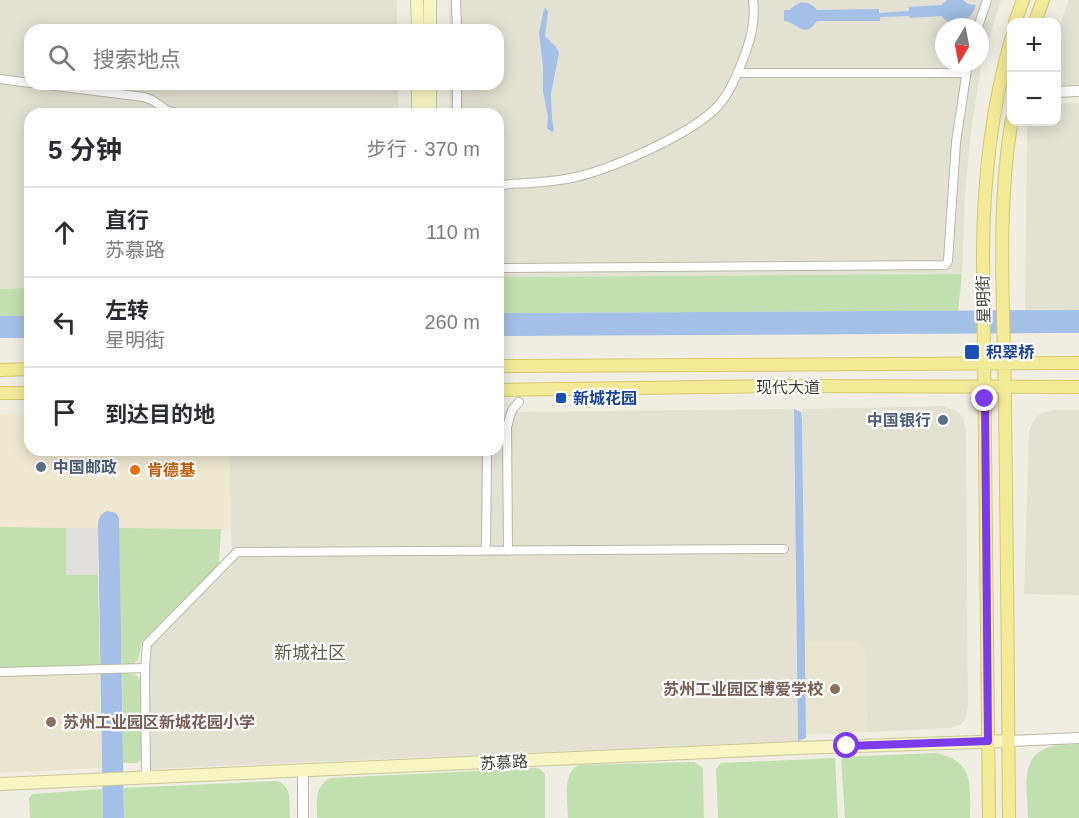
<!DOCTYPE html>
<html lang="zh">
<meta charset="utf-8">
<style>
body{margin:0;font-family:Helvetica,"Noto Sans SC",sans-serif;background:#f7f7f7;color:#2b2b33}
.controls{position:absolute;right:18px;top:18px;display:grid;overflow:hidden;border-radius:12px;box-shadow:0 3px 15px #0003}
.controls button{width:54px;height:54px;display:grid;place-items:center;padding:0;border:0;border-bottom:2px solid #e1e1e2;background:#fff;color:#2b2b33;font:30px sans-serif}
.compass{position:absolute;left:935px;top:18px;width:54px;height:54px;border-radius:50%;background:#fff;box-shadow:0 3px 15px #0003;rotate:190deg}
.stop{position:absolute;width:18px;height:18px;margin:-14px;border:4px solid #7c3aed;border-radius:50%;background:#fff}
.stop.end{background:#7c3aed;border-color:#fff;box-shadow:0 2px 6px #0008}
.list{margin:0;padding:0;list-style:none}
h2{display:flex;justify-content:space-between;align-items:center;height:78px;margin:0;padding:0 24px;font-size:26px}
h2 small{font-size:20px;font-weight:400;color:#7c7c81}
.list li{display:grid;grid-template-columns:39px 1fr auto;gap:18px;align-items:center;box-sizing:border-box;height:90px;padding:0 24px;border-top:2px solid #e1e1e2}
.list b{display:block;font-size:22px;white-space:nowrap}
.list p{margin:0;font-size:20px;white-space:nowrap;color:#7c7c81}
.list em{font-size:20px;font-style:normal;color:#7c7c81}
.icon{flex:none;width:33px;height:33px;fill:none;stroke:currentColor;stroke-width:2;stroke-linecap:round;stroke-linejoin:round}
.map{position:relative;flex:none;width:1079px;height:818px;overflow:hidden}
.search{position:absolute;background:#fff;box-shadow:0 3px 15px #0003;left:24px;top:24px;width:480px;height:66px;display:flex;align-items:center;gap:15px;box-sizing:border-box;padding:0 21px;border-radius:18px;color:#7c7c81;font-size:22px}
.panel{position:absolute;background:#fff;box-shadow:0 3px 15px #0003;left:24px;top:108px;width:480px;height:348px;border-radius:18px}
.map>svg:first-child{display:block}
</style>
<div class="map">
<svg width="1079" height="818" viewBox="0 0 1079 818">
<rect width="100%" height="100%" fill="#f0eee3"/>
<!-- residential -->
<path fill="#e3e1d2" fill-rule="evenodd" d="M0 0H397V30H30V84H398V114H30V288L0 289Z
M449 0H1001L982 61 971 131 965 194 962 274 498 277V114H450L449 84H498V30H449ZM944 27H980V63H944Z
M1069 0H1079V86H1065L1057 83V32Z
M1079 103V310L1025 311 1027 132 1029 122H1056L1057 104Z
M944 406 956 411 963 417 966 430 968 707 966 718 961 724 950 728 867 732 865 647 860 641H804L802 409Z
M794 409 798 741 151 769 149 647 232 565 229 450H498V412Z
M1054 410H1079V595L1024 594 1029 431 1034 420 1041 413Z"/>
<!-- commercial -->
<path fill="#f0e8d0" d="M0 414H30V450H229L231 529 0 527Z"/>
<!-- education -->
<path fill="#e8e5ce" d="M804 641H860L865 647 867 732 805 735Z
M100 675 102 768 0 773V676Z"/>
<!-- green -->
<path fill="#c2e0af" d="M962 274 958 311 498 313V277Z
M30 288V316H0V289Z
M0 527 66 528V574L98 575 100 667 0 668Z
M119 528 221 529 219 564 142 642 138 660 133 664 122 665 119 624Z
M122 673 135 674 142 681 141 759 137 763H123Z
M1079 744V818H1028C1028 793 1018 755 1050 747 1059 744 1070 745 1079 744Z
M935 753C975 760 970 786 970 818H845L841 757Z
M835 758 838 818H718L716 769 721 763Z
M694 762 703 768 704 818H568C568 802 561 771 580 765Z
M535 768 540 769 545 774V818H317C317 802 314 785 331 778Z
M277 781C293 787 289 803 290 818H124V788Z
M102 789 103 818H30L29 798 33 794Z"/>
<!-- parking -->
<path fill="#e1dfdb" d="M66 528H98V575H66Z"/>
<!-- water -->
<path fill="#a4c0e7" d="M947 0H963L968 4 976 5C972 21 954 32 942 16L910 18 909 16 880 17V21H817C804 40 797 22 784 21V10H790C798 0 809 0 817 10L879 9V13L909 11V7L941 5Z
M546 8 548 12 545 36 556 47 559 53 551 94 552 119 554 130 552 132 547 128 548 117 543 91V67L539 33 544 9Z
M1079 310V333L498 336V313Z
M0 316H30V338H0Z
M794 409 801 412 802 420 806 738 798 741Z
M107 511 116 513 119 518 124 818H103L98 528C98 520 98 515 107 511Z"/>
<g fill="none" stroke-linecap="round" stroke-linejoin="round">
<!-- minor casing -->
<g stroke="#bab7a7" stroke-width="10">
<path id="minor" d="M456 0 457 30
M978 27 987 0
M737 73H965
M0 79 30 83
M39 84 144 97 152 100 168 111 183 114
M457 84V114
M498 185C522 183 547 183 571 178 608 171 692 134 718 106 729 94 736 77 742 62 750 42 756 22 753 0
M498 268 945 265 948 261 956 142 968 63
M486 551 487 450
M508 551 507 427 512 410 519 402
M0 672 145 668
M146 778 145 668 147 644 237 552 784 549"/>
</g>
<!-- tertiary casing -->
<g stroke="#bab7a7" stroke-width="12">
<path id="tertiary" d="M1056 92 1079 91
M1008 741 1079 738
M303 771V818"/>
</g>
<!-- secondary casing -->
<g stroke="#cbc797" stroke-width="14">
<path id="secondary" d="M417 0 418 30
M430 0V30
M418 84V114
M430 84V114
M0 784 796 748 1008 741"/>
</g>
<!-- primary casing -->
<g stroke="#d6c96b" stroke-width="14">
<path id="primary" d="M1015 22 1023 0
M1035 22 1043 0
M498 366 1079 363
M0 370 30 369
M498 390 786 386 1079 387
M0 393H30
M989 818 983 257C983 181 991 109 1012 36
M1009 818C1008 679 1007 539 1005 400 1004 306 996 212 1012 119"/>
</g>
<!-- minor -->
<use href="#minor" stroke="#fff" stroke-width="8"/>
<!-- tertiary -->
<use href="#tertiary" stroke="#fff" stroke-width="10"/>
<!-- secondary -->
<use href="#secondary" stroke="#f8f5c4" stroke-width="12"/>
<!-- primary -->
<use href="#primary" stroke="#f3ea98" stroke-width="12"/>
</g>
<g fill="none" stroke-linecap="round" stroke-linejoin="round">
<!-- route -->
<path stroke="#7c3aed" stroke-width="8" d="M847 746 988 741 985 399"/>
</g>
<!-- markers -->
<g fill="#1a4fb4" stroke="#fff" stroke-width="2">
<rect x="964" y="344" width="16" height="16" rx="3"/>
<rect x="555" y="392" width="12" height="12" rx="3"/>
</g>
<g fill="#5c6f8a" stroke="#fff" stroke-width="2">
<circle cx="943" cy="420" r="6"/>
<circle cx="41" cy="467" r="6"/>
</g>
<circle fill="#e8710a" stroke="#fff" stroke-width="2" cx="135" cy="470" r="6"/>
<g fill="#8d6e63" stroke="#fff" stroke-width="2">
<circle cx="835" cy="689" r="6"/>
<circle cx="51" cy="722" r="6"/>
</g>
<g text-anchor="middle" stroke-width="4.5" stroke-linejoin="round" paint-order="stroke">
<!-- street labels -->
<g font-size="16" fill="#413e34" stroke="#fff">
<text transform="translate(983 299) rotate(-91)" y="6">星明街</text>
<text x="788" y="393">现代大道</text>
<text transform="translate(504 762) rotate(-3)" y="6">苏慕路</text>
</g>
<!-- transit labels -->
<g font-size="16" font-weight="bold" fill="#164399" stroke="#fff" text-anchor="start">
<text x="986" y="358">积翠桥</text>
<text x="573" y="404">新城花园</text>
</g>
<!-- service labels -->
<g font-size="16" font-weight="bold" fill="#4e5e75" stroke="#fff" text-anchor="end">
<text x="931" y="426">中国银行</text>
<text x="53" y="473" text-anchor="start">中国邮政</text>
</g>
<!-- food labels -->
<g font-size="16" font-weight="bold" fill="#c56008" stroke="#fff" text-anchor="start">
<text x="147" y="476">肯德基</text>
</g>
<!-- education labels -->
<g font-size="16" font-weight="bold" fill="#785e54" stroke="#fff" text-anchor="end">
<text x="823" y="695">苏州工业园区博爱学校</text>
<text x="63" y="728" text-anchor="start">苏州工业园区新城花园小学</text>
</g>
<!-- neighbourhood labels -->
<g font-size="18" fill="#625d4c" stroke="#fff">
<text x="310" y="659">新城社区</text>
</g>
</g>
</svg>
<div class="controls">
<button>+</button>
<button>−</button>
</div>
<svg class="compass" viewBox="-18 -18 36 36"><path d="M0-13l5 13h-10z" fill="#e53935"/><path d="M0 13l5-13h-10z" fill="#7c7c81"/></svg>
<div class="stop" style="left:847px;top:746px"></div>
<div class="stop end" style="left:985px;top:399px"></div>
<div class="search"><svg class="icon" aria-label="search" viewBox="0 0 24 24"><circle cx="10" cy="10" r="6"/><path d="M15 15l6 6"/></svg>搜索地点</div>
<section class="panel">
<h2>5 分钟<small>步行 · 370 m</small></h2>
<ul class="list">
<li><svg class="icon" aria-label="ahead" viewBox="0 0 24 24"><path d="M12 20V5M6 11l6-6 6 6"/></svg><div><b>直行</b><p>苏慕路</p></div><em>110 m</em></li>
<li><svg class="icon" aria-label="left" viewBox="0 0 24 24"><path d="M17 20v-9H6M10 6l-5 5 5 5"/></svg><div><b>左转</b><p>星明街</p></div><em>260 m</em></li>
<li><svg class="icon" aria-label="arrive" viewBox="0 0 24 24"><path d="M6 21V4h12l-3 4 3 4H6"/></svg><div><b>到达目的地</b></div></li>
</ul>
</section>
</div>
